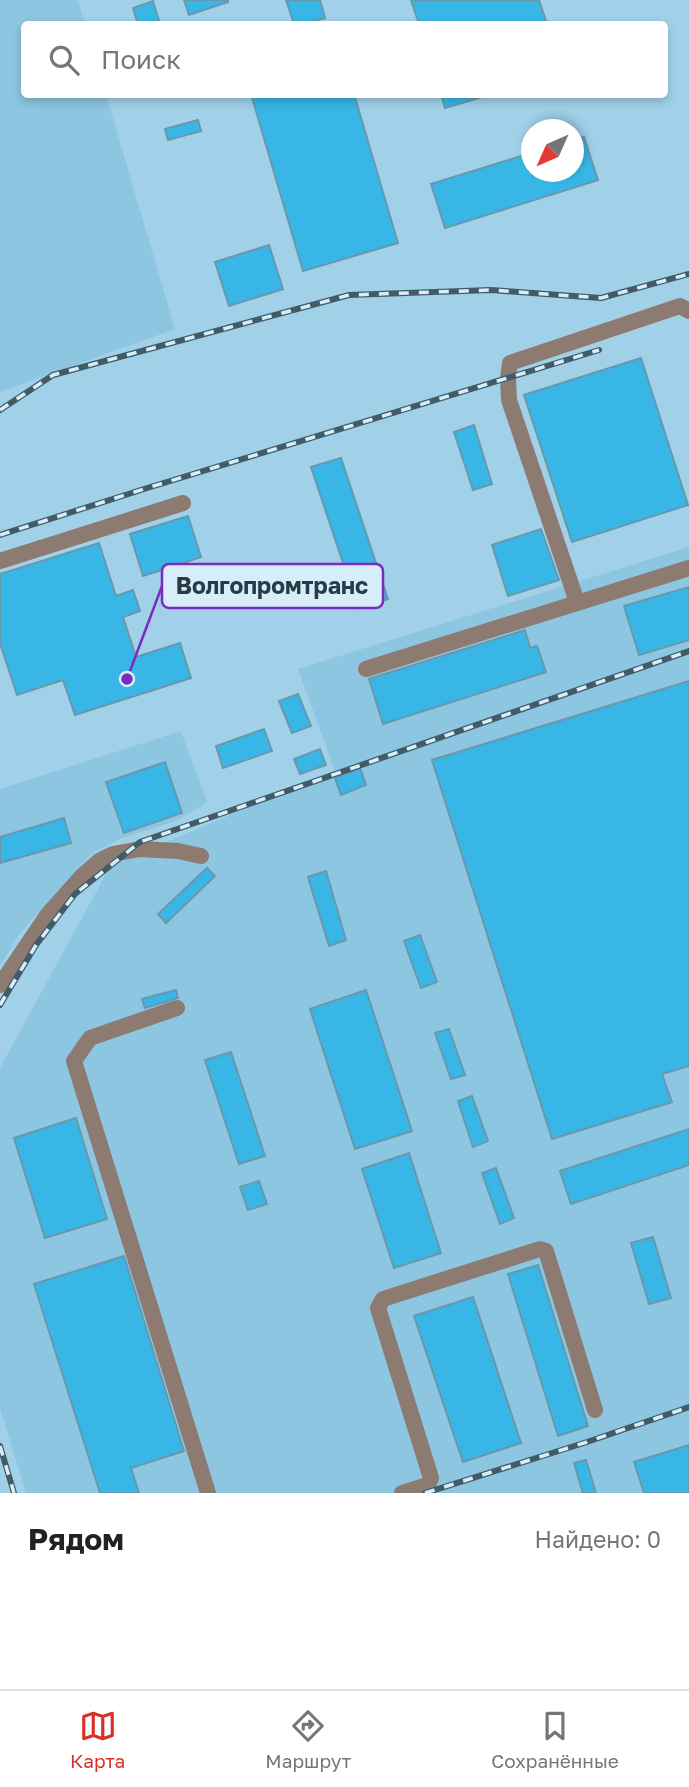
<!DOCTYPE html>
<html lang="ru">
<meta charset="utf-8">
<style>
body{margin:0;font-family:"Golos Text",sans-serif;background:#f6f6f6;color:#222}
.compass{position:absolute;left:521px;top:119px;width:63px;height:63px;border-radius:50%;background:#fff;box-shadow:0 4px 10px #0003;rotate:225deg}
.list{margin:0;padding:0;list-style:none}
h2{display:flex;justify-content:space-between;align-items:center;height:91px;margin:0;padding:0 28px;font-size:30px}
h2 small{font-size:23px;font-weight:400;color:#767676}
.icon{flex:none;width:38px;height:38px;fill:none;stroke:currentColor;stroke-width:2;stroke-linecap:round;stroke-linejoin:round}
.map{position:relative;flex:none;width:689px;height:1493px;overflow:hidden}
.search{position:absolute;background:#fff;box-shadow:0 4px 10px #0003;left:21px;right:21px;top:21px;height:77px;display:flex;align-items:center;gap:18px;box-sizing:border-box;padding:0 24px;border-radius:7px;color:#767676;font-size:26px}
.sheet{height:196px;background:#fff}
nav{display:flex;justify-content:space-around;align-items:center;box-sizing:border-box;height:98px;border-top:2px solid #e0e0e0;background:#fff;font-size:19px;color:#767676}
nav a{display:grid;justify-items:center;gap:4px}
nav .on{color:#d93025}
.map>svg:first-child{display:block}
</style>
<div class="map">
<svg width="689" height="1493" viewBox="0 0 689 1493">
<rect width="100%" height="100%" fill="#a0d1e9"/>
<!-- built -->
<path fill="#8cc6e1" d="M0 0H78L85 24H24V94L106 95 175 329 0 392Z
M689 547V1493H26L0 1408V1068L111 865 335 771 298 669Z
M181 731 207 802 190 813 175 821 120 839 91 854 21 932 0 966V789Z"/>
<!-- building -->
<path fill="#38b7e7" stroke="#6898ad" stroke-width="2" d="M184 0H228V2L189 15Z
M286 0H320L325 18 305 24H294Z
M411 0H539L547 24H419Z
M153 1 160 24H138L133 8Z
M251 94H354L398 243 303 271Z
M441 94H482V97L445 108Z
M198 120 201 131 168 140 165 129Z
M584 137 598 180 445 228 431 184 531 153V172H573V140Z
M269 245 283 289 229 306 215 262Z
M641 358 688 505 572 542 524 395Z
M474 425 492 484 473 490 454 432Z
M341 458 388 599 358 608 311 467Z
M188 516 201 557 143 576 130 534Z
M541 529 559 580 508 596 492 545Z
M99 543 116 596 133 590 140 611 123 617 136 657 180 643 191 678 75 715 63 680 17 695 0 643V574Z
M689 587V640L639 655 624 606Z
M525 630 530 648 537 646 546 672 383 724 369 679Z
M689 681V1066L662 1074 672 1102 552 1139 432 760Z
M298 694 311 726 292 733 279 701Z
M264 729 272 751 223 768 216 746Z
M320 749 326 765 300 774 294 759Z
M165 762 182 813 124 833 106 782Z
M360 768 366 785 341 795 335 778Z
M64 818 71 843 0 863V837Z
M207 868 215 876 166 923 158 914Z
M326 871 346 940 329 946 308 877Z
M420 935 437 982 421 988 404 941Z
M176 990 178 998 145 1008 142 999Z
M366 990 412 1131 355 1149 310 1009Z
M449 1029 465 1075 451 1079 435 1033Z
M231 1052 265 1156 239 1164 205 1060Z
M472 1096 488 1141 473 1147 458 1101Z
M76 1118 107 1219 45 1238 14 1138Z
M689 1129V1165L571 1204 560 1171Z
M409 1153 441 1253 394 1268 362 1169Z
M496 1168 514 1218 500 1224 482 1173Z
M259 1181 267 1204 248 1210 240 1187Z
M653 1237 671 1298 649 1304 631 1243Z
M124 1256 184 1451 131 1468 139 1493H100L34 1284Z
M538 1265 588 1426 558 1436 508 1274Z
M473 1297 521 1443 463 1462 414 1316Z
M689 1445V1493H644L634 1462Z
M586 1460 596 1493H583L574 1463Z"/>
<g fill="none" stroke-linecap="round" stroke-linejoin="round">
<!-- minor -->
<path stroke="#8d7a71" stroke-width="16" d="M0 561 183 503
M577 602 509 400 508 378 510 363 680 306 689 311
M366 669 689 568
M0 985 48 914 82 876 99 861 113 854 140 849 178 851 201 856
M177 1008 90 1038 74 1061 208 1493
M402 1493 428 1485 431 1478 378 1308 383 1299 540 1249 546 1251 595 1410"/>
<!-- rail casing -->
<g stroke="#415b67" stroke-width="6">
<path id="rail" d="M0 410 53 375 349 295 491 290 601 298 689 274
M0 535 144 489 599 350
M0 1005 36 945 75 894 140 842 689 651
M0 1446 14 1493
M425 1493 587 1442 689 1407"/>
</g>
<!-- rail -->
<use href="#rail" stroke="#d6eefa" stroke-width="3.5" stroke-dasharray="10" stroke-linecap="butt"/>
</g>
<!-- callouts -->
<path fill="none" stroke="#7b2cbf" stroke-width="2.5" d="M127 679L162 586"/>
<circle fill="#7b2cbf" stroke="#d6eefa" stroke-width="2.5" cx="127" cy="679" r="7"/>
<rect fill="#d6eefa" stroke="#7b2cbf" stroke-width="2.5" x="162" y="564" width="221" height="44" rx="7"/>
<g font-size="23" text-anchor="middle" font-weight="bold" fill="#283c45">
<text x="272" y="594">Волгопромтранс</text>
</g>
</svg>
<svg class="compass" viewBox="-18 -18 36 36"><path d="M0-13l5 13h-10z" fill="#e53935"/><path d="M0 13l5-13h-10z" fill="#767676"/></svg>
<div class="search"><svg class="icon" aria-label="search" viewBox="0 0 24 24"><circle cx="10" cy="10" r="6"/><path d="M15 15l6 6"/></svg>Поиск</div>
</div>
<section class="sheet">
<h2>Рядом<small>Найдено: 0</small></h2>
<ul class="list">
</ul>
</section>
<nav>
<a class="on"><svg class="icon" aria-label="map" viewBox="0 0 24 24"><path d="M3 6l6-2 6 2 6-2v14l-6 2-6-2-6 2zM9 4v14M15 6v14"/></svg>Карта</a>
<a><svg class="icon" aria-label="directions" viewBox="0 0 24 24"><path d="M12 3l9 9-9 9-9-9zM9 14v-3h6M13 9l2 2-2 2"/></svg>Маршрут</a>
<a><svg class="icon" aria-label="saved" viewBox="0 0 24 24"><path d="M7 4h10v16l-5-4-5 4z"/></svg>Сохранённые</a>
</nav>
